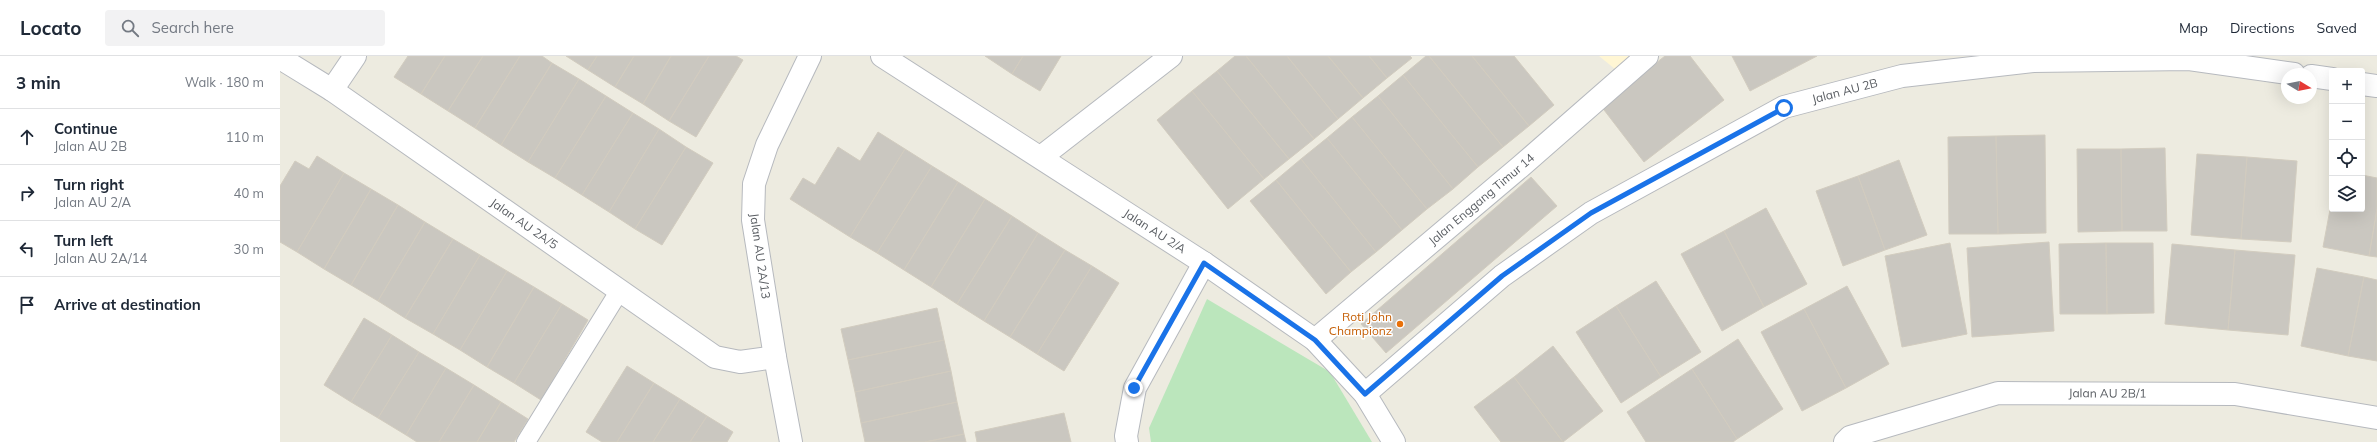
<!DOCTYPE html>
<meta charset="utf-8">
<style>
body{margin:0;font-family:Mulish,sans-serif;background:#f2f2f3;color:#1f2937}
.controls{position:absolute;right:12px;top:12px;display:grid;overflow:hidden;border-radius:4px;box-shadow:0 4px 16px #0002}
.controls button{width:36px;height:36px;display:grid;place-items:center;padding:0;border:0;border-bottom:1px solid #e0e1e3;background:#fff;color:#1f2937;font:20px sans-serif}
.compass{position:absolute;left:2001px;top:12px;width:36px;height:36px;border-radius:50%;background:#fff;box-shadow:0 4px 16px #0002;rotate:100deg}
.stop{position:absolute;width:12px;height:12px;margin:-9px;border:3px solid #1a73e8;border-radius:50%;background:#fff}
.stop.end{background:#1a73e8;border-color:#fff;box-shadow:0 1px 4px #0008}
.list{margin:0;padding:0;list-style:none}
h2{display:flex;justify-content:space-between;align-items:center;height:52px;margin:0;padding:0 16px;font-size:17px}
h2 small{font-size:13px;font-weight:400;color:#747a83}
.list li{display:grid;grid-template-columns:26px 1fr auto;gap:12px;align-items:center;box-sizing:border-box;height:56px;padding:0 16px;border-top:1px solid #e0e1e3}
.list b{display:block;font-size:15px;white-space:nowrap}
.list p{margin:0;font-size:13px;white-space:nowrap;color:#747a83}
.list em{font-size:13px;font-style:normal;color:#747a83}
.icon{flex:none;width:22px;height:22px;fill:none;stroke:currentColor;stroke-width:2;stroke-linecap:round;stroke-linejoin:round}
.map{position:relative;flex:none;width:2097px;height:386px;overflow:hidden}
header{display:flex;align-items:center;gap:24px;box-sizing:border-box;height:56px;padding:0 20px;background:#fff;border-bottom:1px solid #e0e1e3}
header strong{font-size:19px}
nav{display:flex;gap:22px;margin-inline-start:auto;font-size:14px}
.search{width:280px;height:36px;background:#f2f2f3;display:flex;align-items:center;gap:10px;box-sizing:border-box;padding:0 14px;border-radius:4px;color:#747a83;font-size:15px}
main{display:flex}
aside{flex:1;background:#fff}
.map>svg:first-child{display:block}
</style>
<header>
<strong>Locato</strong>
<div class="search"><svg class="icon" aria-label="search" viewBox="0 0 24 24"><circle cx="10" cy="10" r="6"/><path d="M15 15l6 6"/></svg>Search here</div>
<nav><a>Map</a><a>Directions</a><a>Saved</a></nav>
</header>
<main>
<aside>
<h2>3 min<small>Walk · 180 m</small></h2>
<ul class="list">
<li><svg class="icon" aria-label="ahead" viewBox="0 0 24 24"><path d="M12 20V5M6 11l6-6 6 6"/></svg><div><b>Continue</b><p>Jalan AU 2B</p></div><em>110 m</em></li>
<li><svg class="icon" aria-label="right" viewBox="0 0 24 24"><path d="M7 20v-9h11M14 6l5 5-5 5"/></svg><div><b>Turn right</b><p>Jalan AU 2/A</p></div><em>40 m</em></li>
<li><svg class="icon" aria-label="left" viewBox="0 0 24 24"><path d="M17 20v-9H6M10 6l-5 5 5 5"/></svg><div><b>Turn left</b><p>Jalan AU 2A/14</p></div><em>30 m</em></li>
<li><svg class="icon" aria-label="arrive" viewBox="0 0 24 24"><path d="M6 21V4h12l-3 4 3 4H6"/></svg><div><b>Arrive at destination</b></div></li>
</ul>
</aside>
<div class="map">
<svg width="2097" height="386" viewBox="0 0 2097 386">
<rect width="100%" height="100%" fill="#edebe0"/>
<!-- commercial -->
<path fill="#fff6d4" d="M1319 0H1349L1335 13Z"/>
<!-- green -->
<path fill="#bbe6bc" d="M927 243 1050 316 1092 386H871L869 372Z"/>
<!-- building -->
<path fill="#cac7c0" stroke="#d2ccbf" d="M128 0H165L141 38 114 21Z
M165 0H203L168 55 141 38Z
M203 0H240L195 72 168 55Z
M240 0H262L272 7 221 89 195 72Z
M286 0H317L308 14Z
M317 0H354L335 31 308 14Z
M354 0H391L363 48 335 31Z
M391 0H429L389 65 363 48Z
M429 0H456L463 4 416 81 389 65Z
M705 0H743L732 18Z
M743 0H781L760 35 732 18Z
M955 0H966L1034 83 1009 103 937 15Z
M966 0H1007L1058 63 1034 83Z
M1007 0H1048L1083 42 1058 63Z
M1048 0H1089L1107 22 1083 42Z
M1089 0H1130L1132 2 1107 22Z
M1146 0H1149L1223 91 1198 111 1123 19Z
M1149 0H1192L1249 70 1223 91Z
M1192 0H1234L1274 49 1249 70Z
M1385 0H1410L1444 44 1364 106 1321 50Z
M1452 0H1537L1470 35Z
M272 7 299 23 248 106 221 89Z
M937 15 1009 103 984 123 912 35Z
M1123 19 1198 111 1173 133 1098 40Z
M299 23 326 40 275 122 248 106Z
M912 35 984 123 948 153 877 64Z
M326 40 353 57 302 139 275 122Z
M1098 40 1173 133 1147 153 1072 61Z
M353 57 379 73 329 156 302 139Z
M1072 61 1147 153 1122 174 1047 82Z
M379 73 406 91 355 173 329 156Z
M598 76 625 93 570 181 510 143 523 122 535 129 558 91 580 105Z
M1765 79 1766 177 1718 178 1716 80Z
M1716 80 1718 178H1669L1668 81Z
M1047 82 1122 174 1096 196 1021 103Z
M406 91 433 107 382 189 355 173Z
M1885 92 1887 175H1842L1841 93Z
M625 93 652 110 597 197 570 181Z
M1797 93H1841L1842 175 1798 176Z
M1917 98 1967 101 1961 183 1911 179Z
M37 100 64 117 17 196 0 186V130L15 105 29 113Z
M1967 101 2017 105 2011 186 1961 183Z
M1021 103 1096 196 1071 216 996 124Z
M1619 104 1647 179 1605 194 1578 120Z
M652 110 678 126 624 214 597 197Z
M64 117 91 133 44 213 17 196Z
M2082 119 2097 122V153L2089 200 2043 191 2052 143V153H2082Z
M1578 120 1605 194 1563 210 1536 135Z
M1251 121 1277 150 1106 297 1081 268Z
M996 124 1071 216 1046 238 970 145Z
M678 126 705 143 651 231 624 214Z
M91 133 118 149 71 229 44 213Z
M705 143 732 160 677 248 651 231Z
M118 149 145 166 98 245 71 229Z
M1486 152 1527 228 1484 251 1444 175Z
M2097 153V201L2089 200Z
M732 160 758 177 704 265 677 248Z
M145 166 173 183 125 262 98 245Z
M1444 175 1484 251 1442 275 1401 198Z
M758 177 785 194 730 281 704 265Z
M173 183 200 199 153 278 125 262Z
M1769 186 1774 275 1692 281 1687 192Z
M1670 187 1687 278 1622 291 1605 200Z
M1826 187H1873L1874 257 1827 258Z
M1826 187 1827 258H1780L1779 188Z
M1892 188 1955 194 1948 274 1885 268Z
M785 194 812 210 757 298 730 281Z
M1955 194 2015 199 2008 279 1948 274Z
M200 199 227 215 180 294 153 278Z
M812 210 839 227 784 315 757 298Z
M2037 212 2084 221 2068 300 2021 290Z
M227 215 254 231 207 311 180 294Z
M2084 221 2097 224V305L2068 300Z
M1376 225 1421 296 1381 321 1336 250Z
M1567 230 1609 308 1566 332 1524 253Z
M254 231 282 248 234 327 207 311Z
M282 248 308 264 261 344 234 327Z
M1336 250 1381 321 1341 347 1296 276Z
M657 252 664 284 568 304 561 273Z
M1524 253 1566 332 1522 355 1481 276Z
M84 262 112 279 71 346 44 329Z
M112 279 139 296 98 362 71 346Z
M1458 283 1503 353 1457 383 1412 313Z
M664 284 671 315 575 336 568 304Z
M1273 290 1323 355 1283 386 1234 321Z
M139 296 166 312 126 379 98 362Z
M347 310 374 327 337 386H322L306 376Z
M166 312 194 329 159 386H137L126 379Z
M1412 313 1457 383 1453 386H1366L1347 356Z
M671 315 677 346 581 367 575 336Z
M1234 321 1283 386H1221L1194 351Z
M374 327 400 343 373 386H337Z
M194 329 221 346 197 386H159Z
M400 343 427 360 410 386H373Z
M221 346 248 363 234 386H197Z
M677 346 684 378 645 386H585L581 367Z
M784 357 791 386H697L695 376Z
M427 360 453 376 447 386H410Z
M684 378 686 386H645Z"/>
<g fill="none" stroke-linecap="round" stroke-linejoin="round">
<!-- service casing -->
<g stroke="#b6b9be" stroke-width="20">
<path id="service" d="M246 386 340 234"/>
</g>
<!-- minor casing -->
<g stroke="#b6b9be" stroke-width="24">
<g id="minor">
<path id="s1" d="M0 2 52 34 435 301 460 306 495 301"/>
<path d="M52 34 75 0"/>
<path d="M761 101 891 0"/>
<path id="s2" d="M1035 284 1240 111 1367 0"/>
<path d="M511 386 495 301 473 164 474 128 487 89 530 0"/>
<path d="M847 386 846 380 855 332 924 207"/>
<path id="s3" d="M1565 386 1570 381 1718 337 1955 338 2097 362"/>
</g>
</g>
<!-- tertiary casing -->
<g stroke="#b6b9be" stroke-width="24">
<g id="tertiary">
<path id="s4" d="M602 0 924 207 1035 284 1085 338 1114 386"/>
<path d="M2031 20 2052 23"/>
<path d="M2082 28 2097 30"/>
<path id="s5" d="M1085 338 1222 220 1311 157 1504 51 1622 20 1753 5 1909 3 2014 18"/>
</g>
</g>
<!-- service -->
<use href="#service" stroke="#fff" stroke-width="18"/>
<!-- minor -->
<use href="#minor" stroke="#fff" stroke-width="22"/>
<!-- tertiary -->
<use href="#tertiary" stroke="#fff" stroke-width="22"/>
</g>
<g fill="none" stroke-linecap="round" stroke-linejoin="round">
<!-- route -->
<path stroke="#1a73e8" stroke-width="5" d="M854 332 924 207 1035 284 1085 338 1222 220 1311 157 1504 52"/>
</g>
<!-- markers -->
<circle fill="#e8710a" stroke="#fff" stroke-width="1.5" cx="1120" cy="268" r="4"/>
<g text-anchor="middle" stroke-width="3" stroke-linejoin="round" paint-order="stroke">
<!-- street labels -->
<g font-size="12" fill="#595d62" stroke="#fff">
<text dy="4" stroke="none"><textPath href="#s5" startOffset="573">Jalan AU 2B</textPath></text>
<text dy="4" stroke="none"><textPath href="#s2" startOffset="218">Jalan Enggang Timur 14</textPath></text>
<text dy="4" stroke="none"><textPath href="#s1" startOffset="295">Jalan AU 2A/5</textPath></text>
<text dy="4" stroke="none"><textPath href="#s4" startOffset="324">Jalan AU 2/A</textPath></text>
<text transform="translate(480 200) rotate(82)" y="4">Jalan AU 2A/13</text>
<text dy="4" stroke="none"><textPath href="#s3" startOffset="271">Jalan AU 2B/1</textPath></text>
</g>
<!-- food labels -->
<g font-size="12" fill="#c56008" stroke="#fff" text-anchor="end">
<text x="1112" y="265">Roti John<tspan x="1112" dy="14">Championz</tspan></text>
</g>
</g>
</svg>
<div class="controls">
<button>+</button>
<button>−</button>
<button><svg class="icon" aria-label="locate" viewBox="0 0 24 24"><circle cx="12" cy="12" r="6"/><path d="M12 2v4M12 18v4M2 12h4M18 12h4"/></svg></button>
<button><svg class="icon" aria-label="layers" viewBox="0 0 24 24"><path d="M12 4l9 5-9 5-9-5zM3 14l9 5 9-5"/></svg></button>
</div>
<svg class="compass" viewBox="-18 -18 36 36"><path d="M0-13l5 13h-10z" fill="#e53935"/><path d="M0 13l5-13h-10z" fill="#747a83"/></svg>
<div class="stop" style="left:1504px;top:52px"></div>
<div class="stop end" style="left:854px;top:332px"></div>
</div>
</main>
